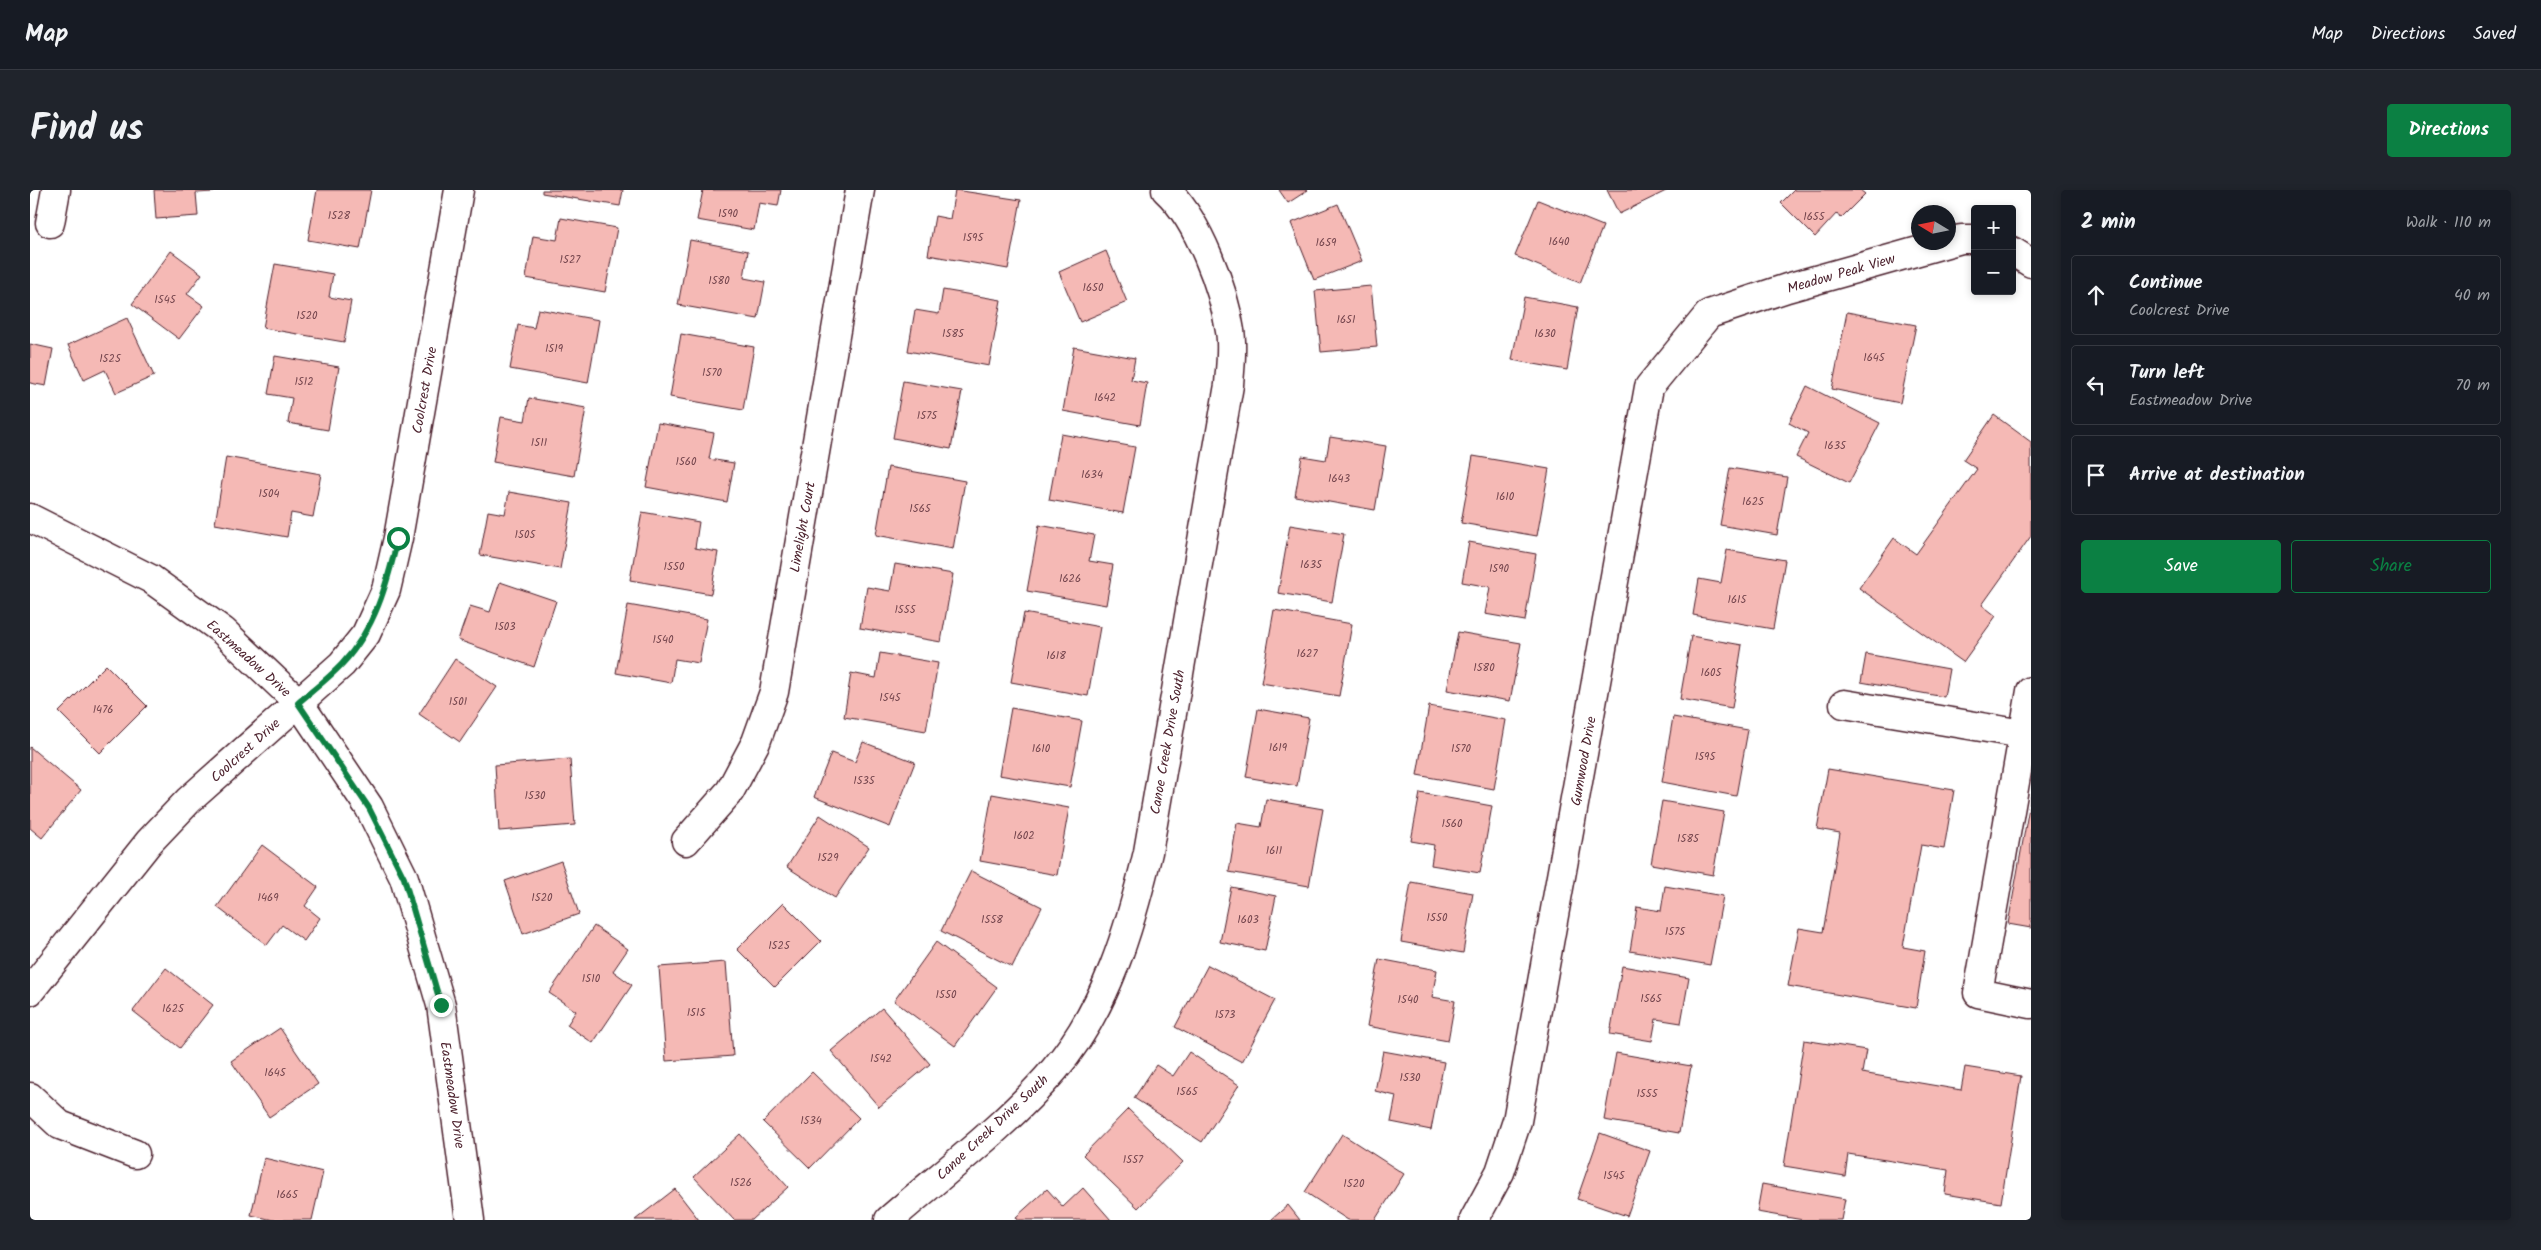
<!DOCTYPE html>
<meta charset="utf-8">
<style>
body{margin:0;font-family:Kalam,sans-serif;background:#20242c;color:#f1f3f6}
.controls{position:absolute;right:15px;top:15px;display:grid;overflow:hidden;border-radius:5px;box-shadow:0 2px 8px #0003}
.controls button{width:45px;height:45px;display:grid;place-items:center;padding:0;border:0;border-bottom:1px solid #363941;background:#171b24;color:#f1f3f6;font:25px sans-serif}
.compass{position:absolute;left:1881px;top:15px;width:45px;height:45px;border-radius:50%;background:#171b24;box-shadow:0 2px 8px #0003;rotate:280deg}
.stop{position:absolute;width:15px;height:15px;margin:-11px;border:4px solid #0b8043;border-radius:50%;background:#fff}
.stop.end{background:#0b8043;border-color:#fff;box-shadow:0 1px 5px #0008}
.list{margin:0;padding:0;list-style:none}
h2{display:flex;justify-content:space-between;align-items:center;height:65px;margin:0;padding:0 20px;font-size:21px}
h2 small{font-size:16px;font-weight:400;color:#9ea1a6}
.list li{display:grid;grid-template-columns:32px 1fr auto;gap:15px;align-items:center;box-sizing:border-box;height:80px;margin:0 10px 10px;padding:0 10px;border:1px solid #363941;border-radius:5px}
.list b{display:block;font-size:19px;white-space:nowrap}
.list p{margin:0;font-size:16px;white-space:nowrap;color:#9ea1a6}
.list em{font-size:16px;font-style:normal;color:#9ea1a6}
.actions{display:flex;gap:10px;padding:15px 20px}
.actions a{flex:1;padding:11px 0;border:1px solid #0b8043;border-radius:5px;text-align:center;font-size:18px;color:#0b8043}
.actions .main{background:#0b8043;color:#fff}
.icon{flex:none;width:28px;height:28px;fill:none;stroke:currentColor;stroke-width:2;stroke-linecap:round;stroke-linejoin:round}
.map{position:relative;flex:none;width:2001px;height:1030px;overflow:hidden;border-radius:5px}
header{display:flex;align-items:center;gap:30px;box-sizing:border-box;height:70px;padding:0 25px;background:#171b24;border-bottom:1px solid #363941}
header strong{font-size:24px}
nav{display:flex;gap:28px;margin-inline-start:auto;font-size:18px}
.intro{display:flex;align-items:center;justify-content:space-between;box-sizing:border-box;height:120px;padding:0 30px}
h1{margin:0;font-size:35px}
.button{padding:12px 22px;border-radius:5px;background:#0b8043;color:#fff;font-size:18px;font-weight:700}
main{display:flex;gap:30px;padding:0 30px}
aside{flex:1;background:#171b24;border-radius:5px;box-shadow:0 2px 8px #0003}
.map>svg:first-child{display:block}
</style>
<header>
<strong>Map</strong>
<nav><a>Map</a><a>Directions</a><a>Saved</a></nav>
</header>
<div class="intro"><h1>Find us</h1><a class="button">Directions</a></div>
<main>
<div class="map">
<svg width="2001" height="1030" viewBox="0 0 2001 1030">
<rect width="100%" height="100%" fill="#fff"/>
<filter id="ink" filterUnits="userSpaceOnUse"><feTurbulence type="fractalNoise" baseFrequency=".02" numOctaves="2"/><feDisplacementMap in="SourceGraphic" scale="10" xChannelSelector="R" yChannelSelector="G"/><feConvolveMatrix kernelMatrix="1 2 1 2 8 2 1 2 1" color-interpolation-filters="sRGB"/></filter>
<g filter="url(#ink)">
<!-- building -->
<path fill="#f5b9b5" stroke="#4a1f2b" d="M124 0H184V2L166 3 168 26 126 29Z
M287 0H341L330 59 278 50Z
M512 0H593L590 16 512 3Z
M673 0H751L748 16 729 13 724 40 667 30Z
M925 0 991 10 978 79 898 65 905 26 920 29Z
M1249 0H1278L1258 13Z
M1577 0H1638L1589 24Z
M1764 0H1830L1835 4 1811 28 1807 23 1785 47 1751 13Z
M1508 10 1573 36 1550 93 1485 66Z
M1308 14 1332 71 1284 90 1261 33Z
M531 28 587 38 575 102 496 88 503 46 527 50Z
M660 50 718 61 714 88 735 92 728 129 648 115Z
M141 61 172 84 157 104 174 116 149 149 102 114Z
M1076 61 1097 112 1050 132 1029 82Z
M245 74 303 84 299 107 321 111 314 152 233 138Z
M1341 96 1347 157 1291 162 1285 101Z
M913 100 971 110 959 176 878 161 885 120 909 124Z
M1494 107 1548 117 1537 180 1482 170Z
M508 119 569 130 558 193 480 179 488 135 504 138Z
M1817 122 1886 135 1870 213 1802 199Z
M97 128 124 186 86 203 75 180 54 190 38 155Z
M651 144 724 157 713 220 640 207Z
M0 154 23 159 16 196 0 193Z
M1044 157 1105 168 1101 190 1117 193 1110 235 1033 221Z
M245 166 309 177 298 240 258 233 262 208 238 204Z
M873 191 932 201 921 259 863 248Z
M1777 196 1850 233 1819 293 1766 267 1778 243 1759 233Z
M499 208 556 218 544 286 463 272 471 227 495 231Z
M1964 225 2001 252V346L1952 415 1966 426 1933 472 1829 398 1864 348 1886 364 1947 279 1933 270Z
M628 233 684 243 679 269 704 273 697 312 616 297Z
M1031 244 1105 257 1093 323 1019 310Z
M1300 247 1356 256 1345 320 1265 306 1272 266 1296 270Z
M1443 266 1519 279 1507 346 1431 333Z
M196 267 291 284 283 327 261 323 257 347 185 334Z
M858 277 935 291 923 359 846 345Z
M1700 278 1757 287 1747 345 1690 335Z
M479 302 542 313 530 379 450 365 458 321 475 324Z
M612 322 669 332 665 358 688 362 681 404 600 390Z
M1009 335 1064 345 1059 371 1083 375 1076 415 997 401Z
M1260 335 1314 344 1302 412 1248 403Z
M1439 352 1506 364 1495 431 1455 424 1460 397 1432 392Z
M1697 360 1755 370 1743 439 1663 425 1669 389 1691 393Z
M865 374 923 384 911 452 830 438 837 397 860 401Z
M470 392 526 411 504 477 428 450 440 416 460 422Z
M598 415 677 429 669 473 645 469 641 493 586 483Z
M1244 420 1322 434 1309 506 1231 493Z
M994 423 1070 437 1058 506 981 492Z
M1428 442 1491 453 1480 511 1417 500Z
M1661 446 1712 455 1702 518 1650 509Z
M850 463 908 473 896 541 814 527 821 483 846 488Z
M1836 464 1919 479 1914 507 1831 492Z
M425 469 467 497 430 552 389 524Z
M76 475 117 516 70 563 29 522Z
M1399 516 1476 530 1464 599 1387 585Z
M981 518 1052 531 1040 597 969 585Z
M1228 519 1279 528 1267 596 1216 587Z
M1643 527 1718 540 1706 606 1632 592Z
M833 552 885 572 860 637 784 607 801 563 825 572Z
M0 557 51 600 12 648 0 638Z
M540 569 545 635 469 641 465 575Z
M1798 579 1924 600 1914 659 1891 655 1873 757 1895 761 1886 818 1758 796 1769 738 1793 742 1810 643 1787 639Z
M1390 603 1462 616 1450 683 1401 675 1404 655 1381 651Z
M962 604 1039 618 1027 685 950 671Z
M2001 606V738L1978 734Z
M1236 609 1293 619 1279 696 1199 682 1207 633 1231 637Z
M1632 611 1694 622 1683 685 1621 674Z
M790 625 839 657 805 708 757 677Z
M232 655 288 697 275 716 290 728 274 751 252 735 237 755 187 717Z
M531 671 549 724 493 744 475 691Z
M941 681 1012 717 982 777 911 741Z
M1381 692 1443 703 1433 763 1371 752Z
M1635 696 1693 706 1680 775 1600 761 1607 717 1631 721Z
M1201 697 1246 706 1235 761 1190 752Z
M753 713 791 751 745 797 707 759Z
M564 736 598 759 583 781 602 795 563 853 537 835 546 821 519 803Z
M906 752 967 797 925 856 864 811Z
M1349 769 1407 780 1402 807 1425 811 1418 851 1337 836Z
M696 772 703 866 636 871 629 777Z
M1178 775 1245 810 1212 872 1145 837Z
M1592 776 1659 788 1651 833 1626 829 1622 851 1580 844Z
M136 778 183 815 150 858 103 821Z
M852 818 900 874 849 917 801 861Z
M250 838 288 894 239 927 201 871Z
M1774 850 1836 860 1832 883 1931 900 1935 877 1991 886 1971 1013 1915 1004 1918 980 1818 964 1815 986 1754 976Z
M1353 861 1414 872 1401 940 1361 932 1366 906 1345 901Z
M1159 862 1209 895 1172 952 1104 908 1126 875 1143 886Z
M1586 863 1661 876 1649 943 1574 930Z
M782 882 829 928 780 978 733 932Z
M1098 919 1153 972 1108 1018 1053 965Z
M1570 943 1620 961 1597 1026 1547 1009Z
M710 944 758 997 722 1030H704L664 987Z
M1312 944 1374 984 1345 1030H1318L1275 1002Z
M234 968 293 982 282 1030H243L221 1025Z
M1732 994 1815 1009 1811 1030H1773L1727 1022Z
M1053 998 1081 1030H988L986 1027 1017 999 1033 1017Z
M645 999 669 1030H605Z
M1258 1015 1270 1030H1241Z"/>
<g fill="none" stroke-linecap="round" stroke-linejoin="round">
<!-- minor casing -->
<g stroke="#4a1f2b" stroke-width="31">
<path id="minor" d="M20 33 26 0
M1982 61 2001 73
M0 328 121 389 193 441 269 513 339 617 374 688 411 815 440 1030
M2001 501 1948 803 2001 814
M1814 514 1993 544
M656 651 700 601 726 552 744 502 830 0
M0 801 119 652 159 610 312 474 336 444 356 400 368 348 429 0
M0 907 30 935 105 964
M859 1030C914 982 977 935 1024 880 1076 820 1100 738 1118 662L1199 195C1200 177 1203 158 1200 141 1194 99 1168 29 1136 0
M1444 1030 1470 982 1487 931 1619 197 1679 124 1757 98 1931 49H1945"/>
</g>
<!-- minor -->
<use href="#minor" stroke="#fff" stroke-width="28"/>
</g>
</g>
<g fill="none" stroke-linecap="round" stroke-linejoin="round" filter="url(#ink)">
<!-- route -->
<path stroke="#0b8043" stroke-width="6" d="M368 348C357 394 345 439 312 474 299 488 283 500 268 513L339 618 374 688 411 815"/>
</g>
<g text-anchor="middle" stroke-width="4" stroke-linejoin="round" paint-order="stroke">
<!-- number labels -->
<g font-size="11" fill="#75464e">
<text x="698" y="27">1590</text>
<text x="309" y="29">1528</text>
<text x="1784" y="30">1655</text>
<text x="943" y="51">1595</text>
<text x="1529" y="55">1640</text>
<text x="1296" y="56">1659</text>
<text x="540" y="73">1527</text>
<text x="689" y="94">1580</text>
<text x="1063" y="101">1650</text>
<text x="135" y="113">1545</text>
<text x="277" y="129">1520</text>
<text x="1316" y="133">1651</text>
<text x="923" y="147">1585</text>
<text x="1515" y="147">1630</text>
<text x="524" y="162">1519</text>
<text x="1844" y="171">1645</text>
<text x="80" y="172">1525</text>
<text x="682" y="186">1570</text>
<text x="274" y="195">1512</text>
<text x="1075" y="211">1642</text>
<text x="897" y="229">1575</text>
<text x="509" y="256">1511</text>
<text x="1805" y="259">1635</text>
<text x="656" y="275">1560</text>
<text x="1062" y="288">1634</text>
<text x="1309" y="292">1643</text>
<text x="239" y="307">1504</text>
<text x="1475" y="310">1610</text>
<text x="1723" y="315">1625</text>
<text x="890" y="322">1565</text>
<text x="495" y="348">1505</text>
<text x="1281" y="378">1635</text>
<text x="644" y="380">1550</text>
<text x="1469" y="382">1590</text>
<text x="1040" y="392">1626</text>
<text x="1707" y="413">1615</text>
<text x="875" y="423">1555</text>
<text x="475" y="440">1503</text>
<text x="633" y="453">1540</text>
<text x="1277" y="467">1627</text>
<text x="1026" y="469">1618</text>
<text x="1454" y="481">1580</text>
<text x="1681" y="486">1605</text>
<text x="860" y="511">1545</text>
<text x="428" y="515">1501</text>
<text x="73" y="523">1476</text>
<text x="1248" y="561">1619</text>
<text x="1011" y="562">1610</text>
<text x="1431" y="562">1570</text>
<text x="1675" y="570">1595</text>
<text x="834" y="594">1535</text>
<text x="505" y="609">1530</text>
<text x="1422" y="637">1560</text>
<text x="994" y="649">1602</text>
<text x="1658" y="652">1585</text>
<text x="1244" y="664">1611</text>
<text x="798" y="671">1529</text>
<text x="238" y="711">1469</text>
<text x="512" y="711">1520</text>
<text x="1407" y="731">1550</text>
<text x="962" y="733">1558</text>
<text x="1218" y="733">1603</text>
<text x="1645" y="745">1575</text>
<text x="749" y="759">1525</text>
<text x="561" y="792">1510</text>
<text x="916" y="808">1550</text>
<text x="1621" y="812">1565</text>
<text x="1378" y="813">1540</text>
<text x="143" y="822">1625</text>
<text x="666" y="826">1515</text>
<text x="1195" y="828">1573</text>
<text x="851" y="872">1542</text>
<text x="245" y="886">1645</text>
<text x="1380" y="891">1530</text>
<text x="1157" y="905">1565</text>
<text x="1617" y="907">1555</text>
<text x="781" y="934">1534</text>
<text x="1103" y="973">1557</text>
<text x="1584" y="989">1545</text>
<text x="711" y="996">1526</text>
<text x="1324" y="997">1520</text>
<text x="257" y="1008">1665</text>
</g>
<!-- street labels -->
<g font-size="14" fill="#4a1f2b" stroke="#fff">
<text transform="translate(1811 83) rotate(-16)" y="5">Meadow Peak View</text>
<text transform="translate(394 200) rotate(-80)" y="5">Coolcrest Drive</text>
<text transform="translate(772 337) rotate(-80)" y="5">Limelight Court</text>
<text transform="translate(219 468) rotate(42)" y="5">Eastmeadow Drive</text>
<text transform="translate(1137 552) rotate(-80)" y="5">Canoe Creek Drive South</text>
<text transform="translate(215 560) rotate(-42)" y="5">Coolcrest Drive</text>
<text transform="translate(1553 571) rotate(-80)" y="5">Gumwood Drive</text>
<text transform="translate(423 905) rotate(82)" y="5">Eastmeadow Drive</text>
<text transform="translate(962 937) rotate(-43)" y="5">Canoe Creek Drive South</text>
</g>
</g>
</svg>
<div class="controls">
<button>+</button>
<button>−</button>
</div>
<svg class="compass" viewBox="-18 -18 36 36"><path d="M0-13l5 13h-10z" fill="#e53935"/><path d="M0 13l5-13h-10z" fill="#9ea1a6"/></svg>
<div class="stop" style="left:368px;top:348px"></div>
<div class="stop end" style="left:411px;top:815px"></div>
</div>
<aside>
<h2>2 min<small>Walk · 110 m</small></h2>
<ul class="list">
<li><svg class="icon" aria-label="ahead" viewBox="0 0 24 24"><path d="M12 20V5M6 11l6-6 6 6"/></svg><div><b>Continue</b><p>Coolcrest Drive</p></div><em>40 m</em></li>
<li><svg class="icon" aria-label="left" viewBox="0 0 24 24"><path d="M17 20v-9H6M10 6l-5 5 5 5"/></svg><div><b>Turn left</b><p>Eastmeadow Drive</p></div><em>70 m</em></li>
<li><svg class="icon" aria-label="arrive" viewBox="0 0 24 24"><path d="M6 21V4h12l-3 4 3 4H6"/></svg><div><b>Arrive at destination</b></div></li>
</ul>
<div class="actions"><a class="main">Save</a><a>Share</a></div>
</aside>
</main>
